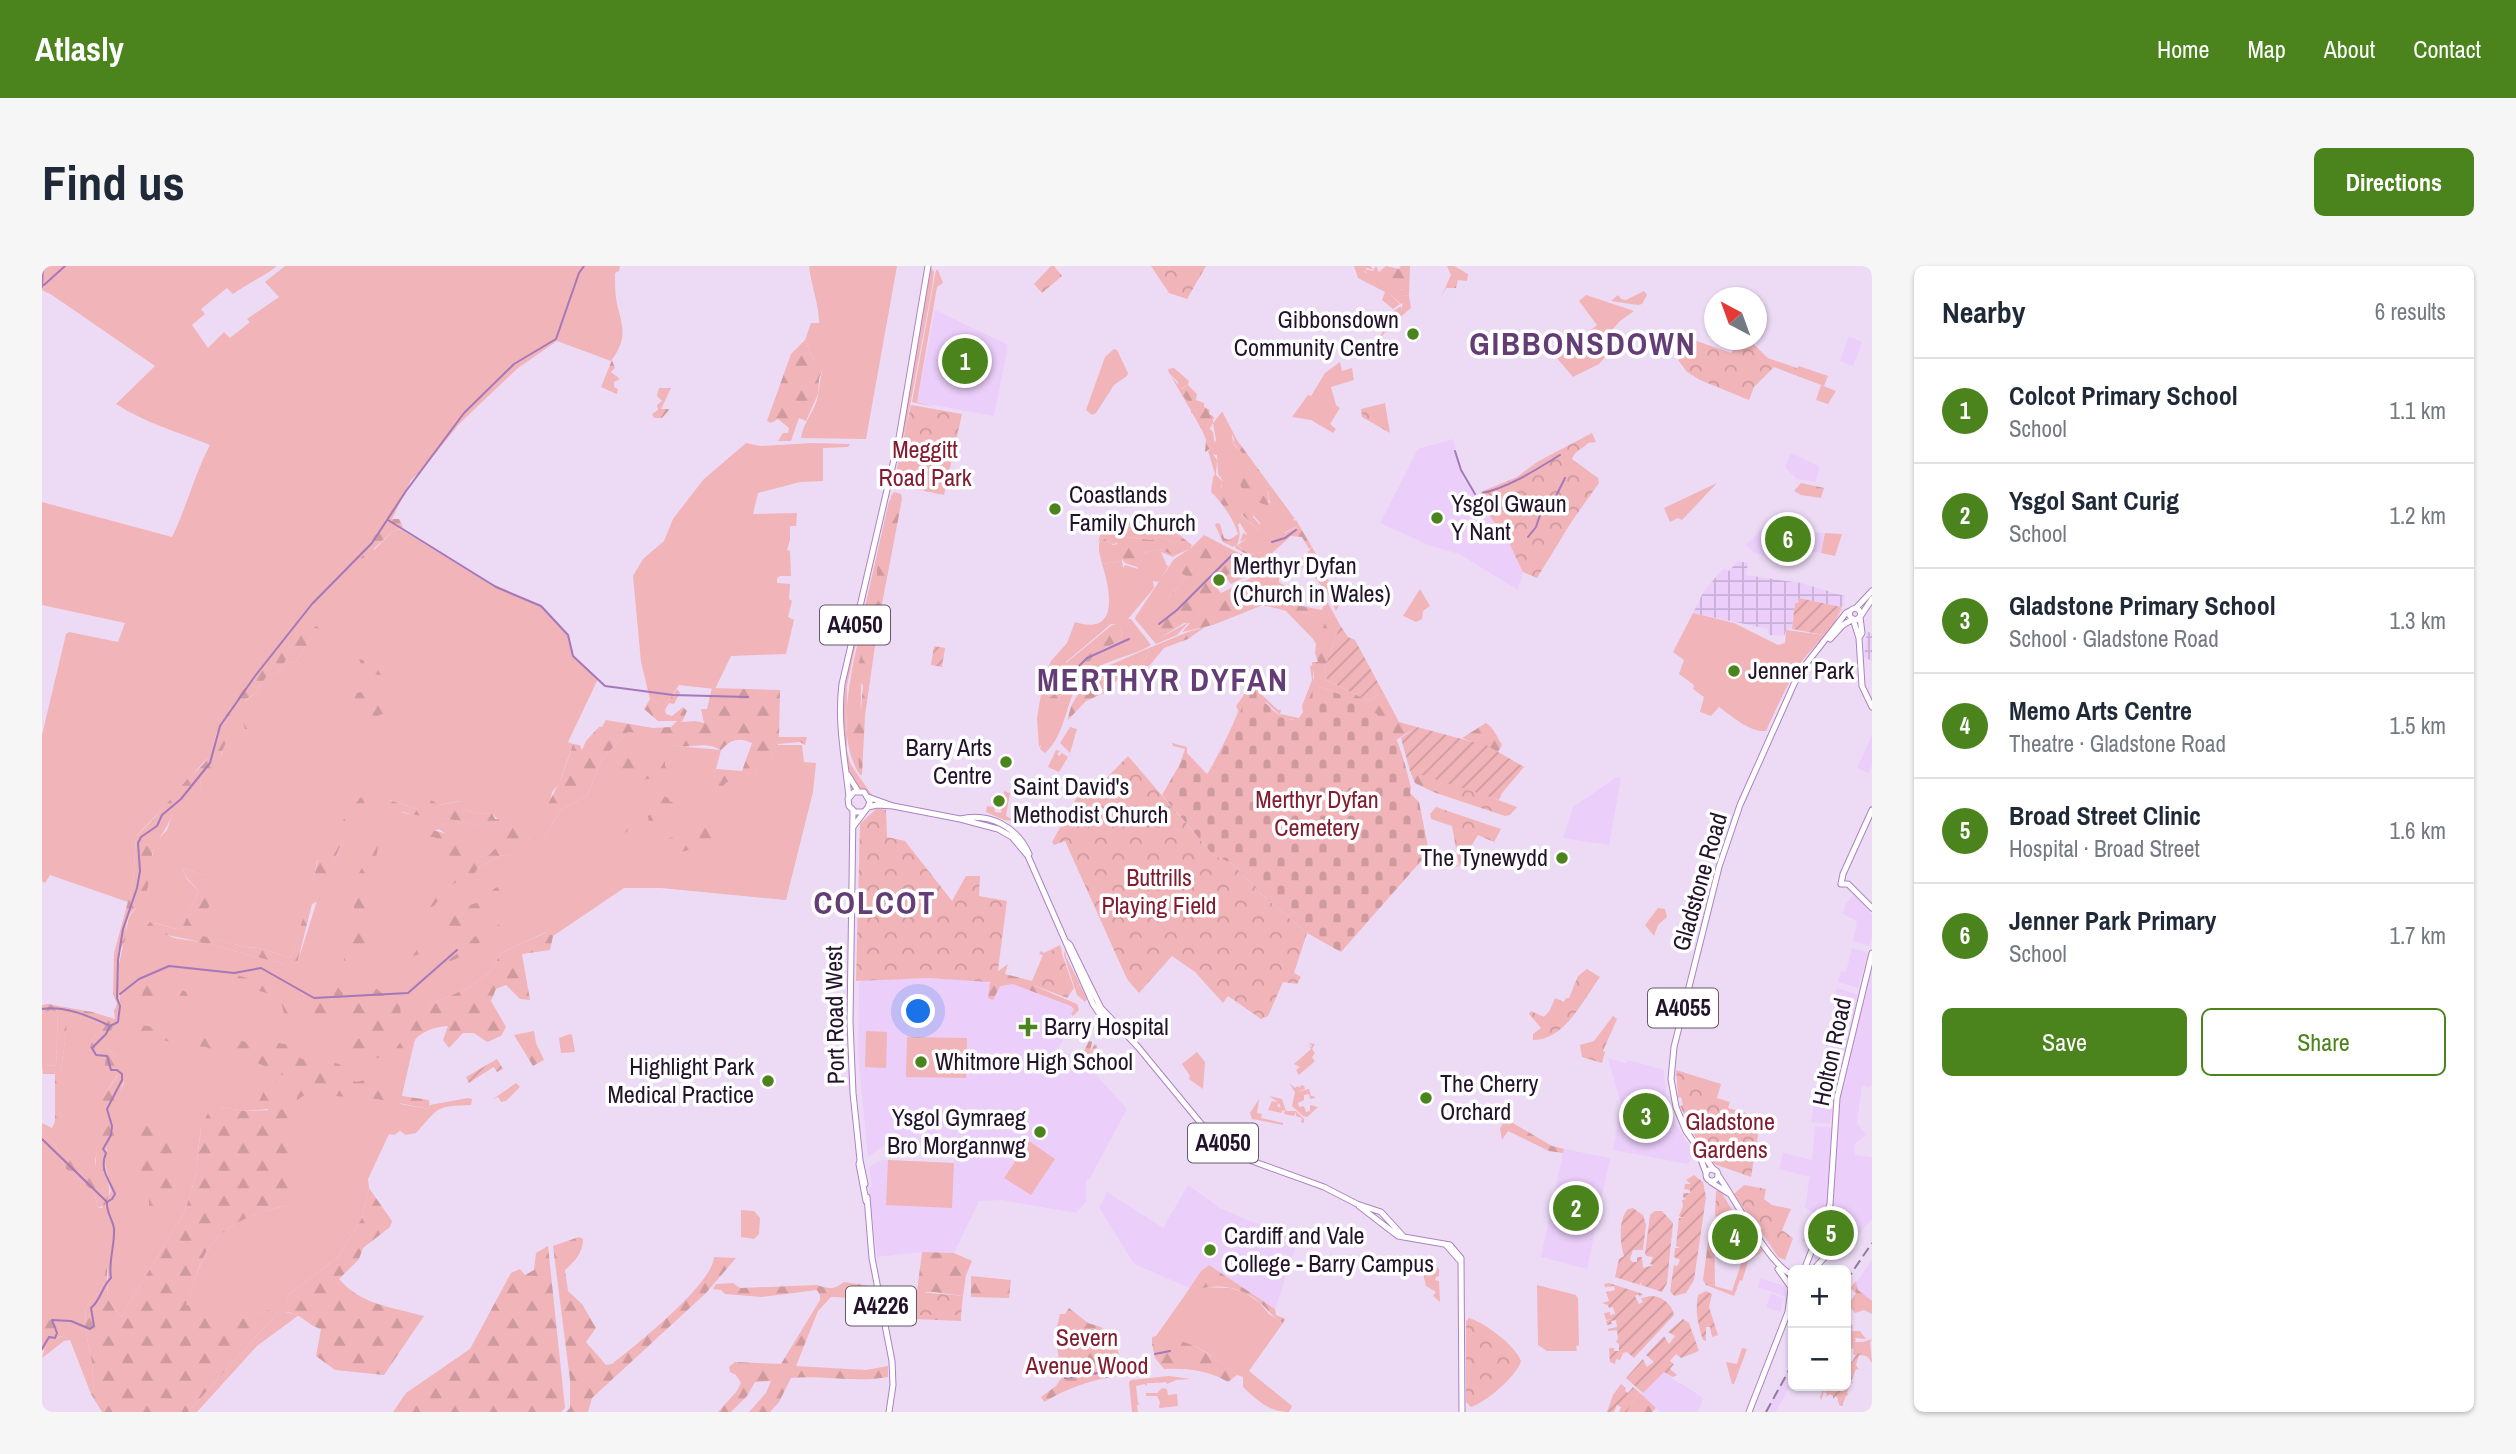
<!DOCTYPE html>
<meta charset="utf-8">
<style>
body{margin:0;font-family:"Archivo Narrow",sans-serif;background:#f6f6f7;color:#1f2937}
.controls{position:absolute;right:21px;bottom:21px;display:grid;overflow:hidden;border-radius:10px;box-shadow:0 2px 5px #0004}
.controls button{width:63px;height:63px;display:grid;place-items:center;padding:0;border:0;border-bottom:2px solid #e0e1e3;background:#fff;color:#1f2937;font:35px sans-serif}
.compass{position:absolute;left:1662px;top:21px;width:63px;height:63px;border-radius:50%;background:#fff;box-shadow:0 2px 5px #0004;rotate:319deg}
.you{position:absolute;left:877px;top:746px;width:24px;height:24px;margin:-18px;border:5px solid #fff;border-radius:50%;background:#1a73e8;box-shadow:0 0 0 10px #1a73e833}
.badge{display:grid;place-items:center;width:46px;height:46px;border-radius:50%;background:#4b831c;color:#fff;font-size:23px;font-weight:700}
.pin{position:absolute;translate:-50% -50%;border:4px solid #fff;box-shadow:0 2px 7px #0006}
.list{margin:0;padding:0;list-style:none}
h2{display:flex;justify-content:space-between;align-items:center;height:91px;margin:0;padding:0 28px;font-size:30px}
h2 small{font-size:23px;font-weight:400;color:#747a83}
.list li{display:grid;grid-template-columns:46px 1fr auto;gap:21px;align-items:center;box-sizing:border-box;height:105px;padding:0 28px;border-top:2px solid #e0e1e3}
.list b{display:block;font-size:26px;white-space:nowrap}
.list p{margin:0;font-size:23px;white-space:nowrap;color:#747a83}
.list em{font-size:23px;font-style:normal;color:#747a83}
.actions{display:flex;gap:14px;padding:21px 28px}
.actions a{flex:1;padding:16px 0;border:2px solid #4b831c;border-radius:10px;text-align:center;font-size:24px;color:#4b831c}
.actions .main{background:#4b831c;color:#fff}
.map{position:relative;flex:none;width:1830px;height:1146px;overflow:hidden;border-radius:10px}
header{display:flex;align-items:center;gap:42px;box-sizing:border-box;height:98px;padding:0 35px;background:#4b831c;color:#fff}
header strong{font-size:33px}
nav{display:flex;gap:38px;margin-inline-start:auto;font-size:24px}
.intro{display:flex;align-items:center;justify-content:space-between;box-sizing:border-box;height:168px;padding:0 42px}
h1{margin:0;font-size:49px}
.button{padding:18px 32px;border-radius:10px;background:#4b831c;color:#fff;font-size:24px;font-weight:700}
main{display:flex;gap:42px;padding:0 42px}
aside{flex:1;background:#fff;border-radius:10px;box-shadow:0 2px 5px #0004}
.map>svg:first-child{display:block}
</style>
<header>
<strong>Atlasly</strong>
<nav><a>Home</a><a>Map</a><a>About</a><a>Contact</a></nav>
</header>
<div class="intro"><h1>Find us</h1><a class="button">Directions</a></div>
<main>
<div class="map">
<svg width="1830" height="1146" viewBox="0 0 1830 1146">
<defs>
<pattern id="industrial-grid" width="8" height="8" patternUnits="userSpaceOnUse" patternTransform="scale(1.75)"><rect width="8" height="8" fill="#ebcefa"/><path d="M0 4h8M4 0v8" fill="none" stroke="#c9b0d6"/></pattern>
<pattern id="forest-firs" width="22" height="20" patternUnits="userSpaceOnUse" patternTransform="scale(1.75)"><rect width="22" height="20" fill="#f1b4b8"/><path d="M5 1l3.5 6h-7zM16 11l3.5 6h-7z" fill="#ce9a9e"/></pattern>
<pattern id="cemetery-stones" width="16" height="16" patternUnits="userSpaceOnUse" patternTransform="scale(1.75)"><rect width="16" height="16" fill="#f1b4b8"/><path d="M2 7V4a2 2 0 0 1 4 0v3zM10 15v-3a2 2 0 0 1 4 0v3z" fill="#ce9a9e"/></pattern>
<pattern id="park-crowns" width="20" height="18" patternUnits="userSpaceOnUse" patternTransform="scale(1.75)"><rect width="20" height="18" fill="#f1b4b8"/><path d="M2 6a3 3 0 1 1 6 0M12 15a3 3 0 1 1 6 0" fill="none" stroke="#ce9a9e"/></pattern>
<pattern id="garden-furrows" width="10" height="10" patternUnits="userSpaceOnUse" patternTransform="scale(1.75)"><rect width="10" height="10" fill="#f1b4b8"/><path d="M-1 1l2-2M0 10L10 0M9 11l2-2" fill="none" stroke="#ce9a9e"/></pattern>
</defs>
<rect width="100%" height="100%" fill="#eddbf6"/>
<!-- built -->
<path fill="#ebcefa" d="M893 44 966 79 952 150 875 136Z
M1807 70 1820 76 1811 100 1798 95Z
M1411 173 1413 181 1412 186 1421 213 1467 277 1479 300 1481 306 1476 324 1417 288 1389 280 1338 257 1376 183Z
M1749 187 1778 201 1773 216 1755 213 1743 201Z
M1727 255 1744 264 1783 267 1779 287 1751 281 1748 295 1712 287 1704 279Z
M1830 469V499L1827 507 1815 502Z
M1575 511 1579 512 1567 579 1521 572 1531 541Z
M1811 629 1830 649V670L1827 680 1811 675 1815 655 1801 648 1803 639Z
M1810 682 1826 687 1816 722 1796 716 1799 705 1804 706Z
M1830 701V818L1828 821 1820 820 1815 857 1824 869 1812 878 1813 889 1830 891V953L1809 977 1790 985 1760 975 1771 946 1763 942 1767 914 1769 911 1737 903 1741 887 1770 894 1773 860 1793 862 1794 841 1806 779H1811Z
M887 712 946 716 949 719 969 715 1034 739 1029 749V760L1014 786H1024L1056 811 1085 843 1048 912 1044 914V936L1034 947 960 934 937 935 912 987 880 986 835 991 827 921H830L827 901 840 894 912 897V891L906 890 911 886 910 877 900 870 888 879H843L826 891 816 788 817 717 821 714Z
M1795 722 1816 729 1810 754 1790 749Z
M1788 755 1803 760 1807 763 1800 787 1783 783Z
M1782 789 1800 794 1792 822 1777 818Z
M1566 792 1584 797 1585 794 1622 804 1624 828 1634 859 1653 888 1646 898 1571 884 1579 838Z
M1780 825 1792 829 1788 858 1769 856 1773 831 1780 833Z
M1522 883 1568 892 1545 1003 1499 991Z
M1146 919 1178 942 1208 955 1257 971 1233 1043 1167 999 1159 1005 1148 1022 1092 998 1057 941 1065 926 1121 962Z
M1830 994V1036L1811 1021Z
M1719 1012 1744 1021V1031L1716 1021Z
M1729 1027 1741 1032 1739 1046 1724 1041Z
M1751 1095V1114L1734 1146H1723Z
M1622 1105 1636 1117 1640 1118 1661 1132 1656 1146H1618L1600 1129Z"/>
<!-- industrial -->
<path fill="url(#industrial-grid)" d="M1696 295 1706 297 1704 309 1759 317 1803 330 1799 341 1757 332 1756 337H1753L1750 363 1744 364 1742 370 1727 369 1726 363 1651 347 1661 327 1677 307 1682 302 1687 305Z
M1825 365 1830 368V395L1822 391Z"/>
<!-- grass -->
<path fill="#f1b4b8" fill-rule="evenodd" d="M0 0H235C221 11 206 17 191 28L185 22 159 43 163 48 150 59 166 82 182 66 188 72 208 56 205 53 237 31 223 16 243 0H578L577 5 573 7C573 19 573 31 576 42 582 64 584 75 569 95L515 75 476 102 418 157 380 204 369 214 350 253 330 275 332 284 350 266 358 263 440 313 501 341 527 369 530 389 556 413 526 476 531 478 517 518 510 526 502 571 520 543 545 530 560 493 586 466H595L634 480 679 484 674 503 667 510 679 513 671 530 685 516 712 508 724 489 729 491 735 479H760L762 496 774 497 771 526 744 634 619 622H582L511 670 504 666 459 687 449 705 429 720 387 740 372 777 358 838 388 843V839L426 832 430 833 429 839C392 840 397 842 374 867L364 869 358 865 352 869 347 868 326 913 327 922 320 952 296 991 246 1029 243 1046 257 1049 215 1080 155 1146H146L238 1044H226L186 1059 143 1040C150 1022 158 994 169 979 186 955 218 946 245 939L226 843 203 845 178 841 159 861 153 912 143 945 79 1051 65 1031 66 1012 65 1000 61 1021 44 1041 43 1061 50 1097 52 1128H49L28 1074 22 1075 0 1092 3 1081 20 1070 2 1066 0 1069V864L13 879 22 901 52 926 56 942H60L69 926 63 897 70 846 82 817 74 790 62 780 61 773 78 755 77 698 87 651 102 631 113 577 125 564 130 549 159 521 158 512 180 488 183 472 195 452 201 456 211 450 205 444 175 466 168 490 142 517 135 528 94 570 91 617 86 636 8 609 3 617 0 615V469L24 368 27 366 76 376 83 357 0 339V236L130 271C145 241 152 209 168 179 136 166 103 157 74 138L113 100 10 29 0 24ZM270 371 253 397 244 394 236 406 224 411 215 426 202 436 244 377ZM326 527 376 543 418 535 423 544 437 548 450 547C454 555 480 568 489 574L471 588 457 590 435 603 396 591 398 581 393 570H382L397 563 437 591 447 589 465 571 420 555 362 547 336 534 322 538 309 555 275 635 255 698H242L158 676 132 672 106 659 113 657 139 664 157 625 145 613 140 602 162 609H174L162 650 152 668 204 681 217 682 249 692 267 636 275 595Z
M767 0H855L824 173 759 172C761 156 774 144 776 129 778 117 779 106 783 95L771 93 763 74 769 57H777C777 37 769 20 767 0Z
M1312 0H1328L1332 4 1324 2 1322 6 1342 11 1354 22 1362 24V29L1367 30 1369 42 1356 53V50L1354 55 1337 73 1349 47 1359 40V44L1361 37 1359 38 1344 25 1358 38 1351 43 1340 34 1343 26 1316 12Z
M889 2 892 6 890 22 864 161 852 202Z
M894 4H896L901 17 895 21 875 136 894 141 870 136Z
M1602 25 1605 29 1600 38 1596 39 1569 35 1576 29 1579 33 1584 34Z
M1544 29 1592 45 1578 55 1562 73 1572 81 1557 98 1531 111 1514 91 1555 59 1537 35Z
M1072 83 1075 84 1086 107 1085 110 1072 119 1054 147 1050 149 1044 144 1063 91Z
M1298 96 1300 105 1310 102 1312 114 1289 121 1294 139 1298 142 1288 158 1294 163 1291 167 1269 154 1250 151 1266 129 1269 130 1283 107Z
M1757 100 1786 110 1782 120 1750 108Z
M1129 110 1140 123 1146 119 1148 121H1144V133L1165 159 1167 154H1171V157L1179 147 1190 167 1191 178 1200 187 1206 200 1221 210 1256 260 1233 271 1220 286 1207 288 1196 279 1204 273 1198 276 1201 267 1205 269 1198 257 1195 259C1189 245 1179 230 1179 214L1181 215 1176 208 1175 189 1167 188 1166 186 1174 174 1171 157 1167 164H1160ZM1199 222 1226 225 1228 237 1215 236ZM1192 228 1218 257 1217 264 1199 249V240L1191 230Z
M704 177 718 180 770 177 808 178 806 181 781 182V215L758 216 716 227 711 248 755 247 754 260H748V274L745 284 748 285 749 310H738L735 312V317L748 318 747 333 750 335 746 351 752 354 744 388 689 390 673 423 637 419 623 439H618L608 433 599 396 591 310 601 293 622 275 631 253 661 214Z
M1675 217 1640 254 1636 252 1628 256 1622 242Z
M850 233 855 239 836 340 835 360 820 354 847 235Z
M841 247 805 420V484C796 440 807 397 817 352 825 317 833 282 841 247Z
M1088 255 1113 267 1126 263 1138 255 1146 258 1137 268 1141 272 1133 277 1119 271 1109 274 1077 270 1075 277 1070 278 1060 271 1056 277 1058 269 1078 263Z
M1783 267 1800 268 1793 290 1779 287Z
M1270 281 1286 310 1282 312 1286 313 1293 328 1299 335 1294 345 1284 323 1282 324 1270 307 1252 297 1263 290Z
M1118 283 1132 290 1131 291 1119 286 1125 300 1127 299 1117 316 1111 315 1112 322 1086 353H1089L1109 379C1091 391 1052 396 1039 413 1023 435 1024 469 1003 487L998 483 999 479 997 481 995 452 1002 410H1007L1003 408 1009 395 1025 377 1033 356C1077 370 1069 326 1060 298L1080 295 1081 302 1083 299 1096 303 1095 301 1101 292V287ZM1069 358 1080 360 1079 374 1040 396 1026 418 1020 424 1017 435 1003 436 1012 428 1011 421C1022 414 1028 408 1024 396Z
M1128 299 1145 311 1122 336 1118 372 1147 356 1135 369 1114 378 1093 353 1094 350Z
M1197 299 1209 308 1189 318 1183 311Z
M1378 323 1388 340 1381 345 1380 353 1374 356 1361 350Z
M1802 335C1796 360 1774 376 1759 397 1745 418 1735 441 1724 465 1707 466 1691 451 1677 441L1669 450 1658 446 1662 431 1651 423 1652 419 1637 408 1642 394 1631 386 1651 347 1692 357 1736 379 1743 377 1744 364 1782 369 1792 357Z
M1244 345H1256L1285 353 1273 387 1274 378 1271 373Z
M822 358 835 362 819 417 818 509C792 470 810 404 819 361Z
M1107 382 1106 389 1099 399 1075 401 1067 408V411L1047 417 1036 426 1040 414 1047 408Z
M1271 399V412L1276 420 1259 455 1241 452 1224 436 1205 434 1176 502 1164 514 1138 498 1143 483 1131 480 1130 477 1145 481V487L1165 508C1169 504 1196 450 1196 445 1196 443 1195 442 1194 440L1211 416C1214 425 1228 436 1236 444H1239L1238 448 1257 452 1261 446 1260 440 1270 414 1268 400Z
M1028 461 1035 463 1028 487 1018 477Z
M1014 484 1018 485 1015 488 1017 490 1020 487 1026 491 1017 506 1006 501Z
M805 485 809 499 832 532 824 525 815 522 806 505Z
M962 525 968 527 964 550 974 555 962 554 944 546 945 540 952 541 953 546 959 547Z
M1616 642 1623 643 1625 651 1616 659 1612 670 1603 659Z
M1023 683 1024 691 1038 718 1035 720 1038 719 1045 733 1043 736 1035 729 1022 689Z
M9 744 16 746 14 799 0 800V747Z
M20 747 28 748 60 758V763L51 772 47 784 59 791 76 808 61 831 60 862 53 895 54 906 30 896 16 855 20 851 17 844 19 805 24 766Z
M824 765 845 766 844 802 823 801Z
M528 768 530 769 533 786 519 787 517 772Z
M865 771 925 772 924 812 864 811Z
M1267 777 1273 778 1270 783 1273 787 1270 791 1273 795 1257 809 1254 804 1258 801 1252 798 1269 783 1266 778 1269 781 1270 780Z
M1155 786 1163 796 1161 823 1147 813 1148 810 1140 798Z
M474 817 478 821 464 835 459 836 456 831 451 833Z
M1247 817 1253 822 1256 820 1258 822 1259 819 1262 820 1263 823 1254 826 1267 823 1269 830H1272L1273 832 1268 833 1267 828 1262 829V834L1256 837 1257 841 1262 840 1264 846 1268 845V839L1276 841 1265 851 1261 850 1250 840 1253 826Z
M1227 830 1240 833 1244 845H1254L1262 853V857L1259 856 1260 852 1254 850V846L1252 850 1242 848 1243 844 1240 845 1237 837 1235 840 1239 842 1240 847 1226 844 1230 835 1236 836Z
M1217 833 1215 847 1220 848 1219 852 1241 857V859L1210 853 1208 847Z
M987 875 1013 893 989 929 962 912Z
M846 894 912 897 910 942 844 939Z
M1532 938 1548 941 1545 958 1528 955Z
M699 944 712 945 718 952 717 968 712 973 699 971Z
M1392 998 1397 1003V1010L1394 1011 1393 1014 1397 1015 1398 1036 1391 1030 1394 1026 1384 1020 1380 1003 1382 999 1387 1003Z
M1495 1019 1534 1029 1536 1033 1537 1079 1534 1080 1535 1085H1505L1496 1079Z
M1157 1021 1188 1022 1202 1026 1218 1037 1227 1048 1241 1057 1207 1105 1250 1140 1247 1146C1227 1146 1216 1135 1201 1121V1111L1195 1109C1161 1085 1155 1071 1110 1078V1071L1114 1070 1143 1029Z
M1700 1082 1705 1083 1692 1118H1690L1684 1096 1695 1098Z
M1127 1110 1149 1113 1134 1114 1125 1118 1124 1116 1115 1117V1115L1114 1117H1105V1120L1103 1118 1094 1120 1096 1137 1098 1138 1095 1139 1096 1146H1090L1087 1116 1089 1114Z
M1120 1122 1125 1123 1126 1129 1135 1128 1136 1140 1117 1142 1118 1136 1115 1130H1104V1127H1115Z"/>
<!-- forest -->
<path fill="url(#forest-firs)" fill-rule="evenodd" d="M1334 0 1337 6 1344 0 1357 3 1359 0H1368L1367 30 1362 29 1360 23H1349L1348 18 1342 11 1330 10 1318 2 1331 5Z
M1405 0H1412L1426 8 1425 15 1416 14 1414 22H1404L1399 31 1409 9Z
M763 74 771 93 784 94 777 113 776 128 764 155 757 152 749 175H736L741 167H746L747 162 736 153 729 157 725 155 749 88Z
M570 94 573 102 569 106 578 113 572 116V121L576 123 575 128 559 121Z
M1132 102 1147 115 1146 119 1137 124 1136 116 1127 107 1126 103Z
M1779 119 1794 125 1786 138 1774 134Z
M1144 121H1148L1155 128 1154 134 1162 137V141L1168 144 1167 148 1171 150 1172 153 1167 155 1163 163 1158 162 1156 148 1149 147V139L1141 130Z
M617 122H629L619 143H628L620 152H612L610 148 616 144 615 139 620 135 615 130Z
M1180 145 1195 174 1253 253H1250L1221 210 1214 208 1203 197 1200 187 1191 177 1192 172 1179 148Z
M1160 164 1168 163 1171 166 1173 180 1163 186 1164 174Z
M1170 187 1175 194 1174 209 1179 214V221L1184 227 1182 231C1190 248 1203 262 1195 279L1207 288 1220 286 1223 279H1226L1228 268 1233 270 1236 266 1243 267 1255 261 1252 255 1254 254 1270 281 1267 283 1260 271 1249 270 1220 296 1193 282 1194 279 1191 281 1181 276 1173 259 1175 257 1178 258 1182 272 1187 274 1196 268C1192 254 1180 236 1169 226L1171 211 1173 208 1167 188Z
M1198 210 1209 214 1214 212 1224 218 1227 233 1226 239C1211 237 1195 226 1198 210Z
M1759 217 1782 222 1779 232 1759 229 1752 225Z
M1193 224 1210 236 1211 251 1219 260 1217 264 1199 248V240L1190 230Z
M852 226 859 228 860 233 836 359 834 360 827 350 835 324V303L847 258 849 230Z
M348 253H357L361 261 350 266 316 297 330 275 326 270 334 269Z
M1162 269 1222 300 1209 308 1197 299 1183 311 1180 309 1171 317 1179 327 1228 303H1245L1237 310V316L1253 328 1249 338 1280 344 1283 335 1286 337 1298 359 1282 404 1286 415 1327 435 1341 426 1357 456 1375 461 1354 474C1340 443 1302 430 1273 419L1270 396H1276L1273 387 1284 353 1256 345H1244L1221 339 1171 359 1140 366 1148 357H1142L1118 372 1111 355 1122 336 1145 311 1128 299 1131 294 1147 283 1132 290 1118 283 1101 287V292L1095 301 1083 297 1080 293V295L1060 298C1058 288 1054 280 1060 271L1071 279 1075 278 1074 273 1076 270 1109 274 1119 271 1133 277 1141 272 1150 279 1148 283Z
M268 358 276 361 278 365 275 369 270 371 253 397 244 394 236 406 224 411 215 426 201 436 194 435 203 421 228 396 259 359Z
M1070 359H1080L1079 374 1052 388 1048 395 1040 396C1032 404 1018 426 1017 435L1004 441 1003 436 1012 428 1011 421 1023 412 1022 408 1026 403 1024 397Z
M832 360 835 361V366L823 450 820 509H818L816 490 810 486V457L819 443 821 420 814 408C818 395 823 367 832 360Z
M1163 361 1146 373 1122 382 1108 399 1078 411 1062 427 1044 435 1026 454C1029 430 1044 416 1067 412V408L1075 401 1099 399 1106 389 1107 382 1146 366Z
M317 393 332 397 341 409 312 407 308 402 302 408 297 403 303 396 310 399 319 398Z
M670 422 738 424 737 471H765L763 479 758 476 736 478 729 491 724 490 712 508 699 516H685L670 532 678 513 666 510 674 503 700 505 710 477C697 471 689 473 679 484 663 475 652 482 635 480 618 478 603 466 586 466L560 493 545 530 520 543 502 571C496 551 510 532 518 515 523 503 527 490 531 478L538 479 540 484 544 475 557 461H560L564 454 611 462 629 461 635 455H616L602 443 608 433 618 439H623L635 423 638 427 632 438 627 437 623 444 624 448 630 450 641 441 645 445 640 456 653 455 662 457 659 443H665Z
M328 424 345 434 349 444 333 451 312 433 315 427Z
M194 440 205 444 223 459 220 463H203L201 456 195 453C185 469 181 486 173 503L165 505 158 512 159 521 142 544 130 549C125 564 114 573 110 589L115 595C104 608 109 619 102 632 98 639 91 643 87 650 81 663 88 675 76 685L78 716 82 715 89 718V726L86 729H77L78 755 137 766 188 772 216 779 232 776 252 780 259 793 276 791 299 799 297 808 305 810 314 816 328 813 332 820 340 819 345 796 365 766 372 751 387 740 429 720 449 705 459 687 505 666 511 670 508 684 480 688 488 734 478 733 464 719 454 723 449 735 464 761 459 770 445 776 432 767H421L407 782 401 774 406 760C387 761 374 769 364 784L359 783 357 793 349 798 347 828 387 834 388 843 335 833 264 828 255 834 253 815 205 792 170 788 165 781 141 779 71 762 62 773V780L74 790 83 808 77 832 70 846 73 874 64 883C65 889 63 894 63 900 64 918 72 921 63 939L56 942 52 926 22 901 13 879 0 864V857L10 862 13 855V808H1L0 800 14 799 16 746 9 744 0 747V739L6 738 50 746 73 753 72 745 75 738 71 728 72 687 91 617 94 570C112 554 127 535 142 517 150 507 163 500 168 488 175 472 177 450 194 440ZM20 748H28L60 758V763L51 772 47 784 63 795V804L76 809 61 831 55 846 60 862 55 879 53 905 31 896 17 855 20 851 17 844 20 838 19 805 24 766 25 754Z
M1444 457C1452 462 1455 471 1460 479L1456 486 1420 472Z
M619 488 623 493V500L626 505 636 502V508L605 513 571 526 578 507 577 490 604 493Z
M1368 505 1402 514 1391 526 1373 517Z
M326 527 343 530 347 534 376 543 383 531 398 539 419 535 423 544 437 548 450 547 453 553 465 554 467 559 473 560V564L489 574 490 578 471 588 457 590 435 603 433 607 407 620 392 640 386 642 385 651 380 646 381 638 407 620C403 611 397 603 396 593 395 582 398 582 393 571H382L381 564C402 563 424 575 437 591L447 589 464 571 420 555 373 549 349 543 344 549 334 539 322 540C312 555 301 572 294 590 287 610 295 626 270 638L255 698H242C215 691 188 684 161 677 141 671 120 670 104 661L108 656 139 664 157 625 145 612 140 602 162 609H175L174 627 153 668 204 681 217 682 249 692 266 636 278 585 318 532Z
M619 529 626 532 628 536 635 535 639 529 647 530 630 548 607 557 606 550 620 542 615 534Z
M610 531C605 546 601 554 587 561L585 566 577 569 571 567 569 564 572 558H579C580 541 596 537 610 531Z
M666 560 665 565 675 568 667 577 660 580 658 577C646 587 628 591 615 579L627 572 646 568Z
M338 569 333 598 335 611 330 616 325 629 330 633V637L325 639 319 648 320 660 327 658 328 666 318 696H302V676L312 659V631L320 620 316 609Z
M492 601 495 603 470 622 445 635 402 678 404 656 411 645 419 642 424 645 428 639 440 635 453 622 466 618Z
M476 649 418 691 400 699 425 680 432 671 450 664 466 651Z
M375 660 382 666 381 672 385 680 393 681 390 685C381 686 374 691 365 690L371 662Z
M1018 679 1024 730 1026 732 988 718 1035 738 1037 744 1031 750 1029 748 1032 743 1029 740 971 718 958 720 951 734 946 732 948 716 943 713 949 709 955 711V706L966 698 963 708 990 715 1001 689 997 688 999 685 1002 687Z
M185 706 205 712 237 716 244 720V728L248 736H254V730L260 732 258 739 253 740 247 752H243L238 731 195 718 187 721 178 715Z
M105 708 109 712 132 717 133 720 144 726 146 731 137 734 130 730 124 733 99 731 103 721 96 718V715L99 710Z
M296 721 301 728 297 742 283 765 281 755 274 752 270 737 277 726 288 725Z
M318 723H335L343 730 358 734 359 755 352 764 353 769 346 775 348 779 347 788C330 794 319 799 301 792 303 769 303 741 318 723Z
M492 765 494 777 502 794 491 800 472 769Z
M1047 775 1050 776 1048 786 1053 778 1055 779V782L1051 784 1050 788 1053 790 1045 799 1034 791V789L1039 791Z
M234 810 235 815 229 827 230 835 209 841 217 836 223 822 220 812Z
M178 841 203 845 253 843 252 929 245 939C218 946 187 955 169 979 158 993 150 1022 144 1039 163 1040 176 1041 187 1058L226 1044 242 1032 238 1044 146 1146H60L49 1128 52 1127 50 1097 43 1061 44 1041 61 1021 65 996V1031L79 1051 143 945 153 912 159 861 167 845Z
M1464 853 1510 880 1522 883 1521 887 1507 885 1466 865 1460 874 1458 862Z
M108 854 131 856 135 883 131 936 107 949V922L96 906 99 864Z
M327 922 350 955 348 961 321 982 317 993 297 1013C319 1039 350 1041 382 1050L342 1109 293 1104 274 1090 279 1063C264 1059 259 1046 242 1046L246 1029 296 991 320 952Z
M1672 956 1673 1020 1690 1025 1701 992 1717 982 1721 985 1706 996 1700 1015 1698 1014 1692 1030 1664 1019 1661 1014 1668 961Z
M537 971 541 973C541 987 533 995 523 1004L526 1025 540 1038 554 1062 544 1076 564 1099 570 1098C594 1079 670 1019 672 991L694 992 664 1027 550 1132 546 1146H524L528 1142V1114L511 980Z
M506 980 523 1142 519 1146H351L364 1127 428 1083 469 1007 478 1003 483 1009 492 1004 494 987Z
M880 986 912 987 930 995 924 1009 921 1030 892 1026H875Z
M1167 999 1233 1043 1234 1049 1243 1053 1241 1057C1229 1050 1226 1043 1216 1035 1195 1018 1166 1016 1143 1029L1159 1005Z
M929 1010 969 1014 967 1032 929 1031Z
M1814 1015 1816 1024 1830 1035V1048L1822 1044 1813 1047 1806 1039 1814 1027 1808 1022Z
M802 1016 823 1019 833 1024 829 1033C814 1036 804 1030 789 1031L776 1045 754 1100 824 1104 846 1100V1111C815 1117 781 1109 749 1112L737 1136 728 1146H707L724 1127 729 1115 713 1116 705 1130 689 1146H676L695 1125 699 1117 694 1109 688 1106 687 1101 693 1096 739 1098 778 1034V1029L775 1024 719 1031 683 1028 679 1024 671 1023 674 1018 691 1017 698 1022 775 1019C786 1023 792 1024 802 1016Z
M1027 1042 1046 1057 1059 1061 1074 1074 1078 1095 1081 1097 1107 1095 1108 1100C1101 1110 1088 1106 1078 1102L1076 1110C1048 1114 1026 1122 1002 1136L999 1131 1014 1120 1020 1111 1013 1069 1018 1048H1023Z
M23 1048 29 1050 28 1063 0 1085V1069L6 1055Z
M870 1049H919V1055L872 1053Z
M1809 1058 1811 1060 1810 1065H1818L1824 1073 1813 1072 1814 1075 1811 1076H1821L1830 1073 1828 1076 1830 1097 1826 1091 1818 1088 1815 1090 1811 1088 1812 1083 1806 1082 1804 1074 1809 1075 1804 1073V1059L1807 1061Z
M1132 1074C1157 1077 1175 1095 1195 1109L1186 1116C1166 1104 1144 1102 1122 1103L1113 1092 1110 1078Z
M1597 1126 1614 1142 1610 1146H1585Z"/>
<!-- cemetery -->
<path fill="url(#cemetery-stones)" d="M1273 419 1310 433 1335 448 1336 451C1355 457 1364 504 1369 521L1368 527 1377 536 1387 586 1299 686 1265 667 1220 629 1191 598 1171 589 1120 529 1142 491 1164 513 1169 508 1210 421C1224 436 1235 456 1258 454Z"/>
<!-- park -->
<path fill="url(#park-crowns)" d="M1009 0H1012L1020 10 1000 27 992 18Z
M1109 0H1164L1145 33 1127 27Z
M1646 72 1689 87 1697 75 1700 77 1702 74H1707L1726 92 1755 102 1750 108 1732 101 1712 121 1707 134 1658 114 1645 106 1636 94 1640 92Z
M1343 137 1348 167 1320 151 1319 143Z
M869 139 920 148 902 229 855 219 852 215Z
M1550 167 1554 176 1546 177C1540 184 1534 183 1530 193L1556 212 1557 217 1530 255 1495 312 1481 306 1467 277 1434 231 1441 225 1475 211 1495 196Z
M1086 490 1171 589 1191 598 1220 629 1265 667 1252 707 1259 711 1255 718 1241 716 1226 750 1219 753 1186 730 1181 737 1153 706 1130 690 1097 727 1085 713 1023 575 1012 579 1010 576 1038 526 1047 530Z
M1402 514 1475 541 1468 549 1463 550 1391 526Z
M1394 541 1453 561 1459 563 1452 576 1436 569 1417 600 1400 604 1417 599 1410 560 1389 553 1388 548Z
M835 542 844 544 845 571 863 575 910 635 924 610H938L937 630 965 635 955 712 946 716 887 712 814 715 818 558Z
M1019 681 1020 688 1032 722 1025 732 991 718 1001 689Z
M1545 703 1558 711C1541 734 1523 774 1491 774V768L1499 762 1487 748 1489 745 1502 751 1508 744 1513 732 1522 736 1524 732H1527L1536 710Z
M1571 750 1575 753 1561 785 1563 786 1560 797 1540 791 1538 779 1552 775Z
M1634 804 1679 818 1675 832 1688 836 1686 842 1719 851 1709 911 1672 898 1670 894 1672 892 1667 886 1665 887 1650 866 1638 840 1641 839 1639 831 1636 832Z
M1702 919 1724 923 1722 933 1730 939 1749 943 1740 964 1751 972 1743 994 1736 991 1718 964 1720 962 1716 956 1713 958 1692 928Z
M1678 924 1690 944 1689 947 1673 951 1674 925Z
M865 1021C879 1028 905 1028 921 1030L919 1049H870Z
M1427 1052C1442 1056 1474 1080 1479 1095 1476 1109 1443 1137 1429 1141L1424 1136V1055Z"/>
<!-- garden -->
<path fill="url(#garden-furrows)" d="M1757 332 1799 341 1792 357 1782 369 1750 363 1753 337H1756Z
M1298 359 1306 371 1313 374 1341 426 1327 435 1286 415 1282 404Z
M892 380 903 382 900 401 889 399Z
M1375 461 1446 480 1482 501 1460 527 1457 534 1368 505 1359 472Z
M455 793 461 803 455 806 452 801C443 806 438 810 427 817L424 811Z
M1652 909 1661 916 1664 931 1652 1014 1644 1027 1632 1030 1628 1025 1632 999 1635 1000 1638 994 1632 991 1633 982H1638L1634 980 1637 952H1641L1637 950 1641 940 1640 934 1644 933 1641 931V927H1648V924L1642 923 1643 918H1649L1644 914Z
M1591 942 1601 949 1604 959 1601 984H1591L1588 993 1590 996H1595V991H1600L1601 1002 1612 999 1608 998 1611 991 1604 990 1603 987 1608 949 1613 945H1620L1631 957 1625 1017 1620 1026 1599 1019 1600 1011 1598 1019 1573 1011 1577 993 1582 990C1578 978 1576 953 1586 943Z
M1567 1017 1601 1028 1598 1031 1596 1028 1593 1030 1597 1038 1601 1036 1599 1032C1602 1032 1606 1030 1609 1030 1621 1030 1630 1039 1632 1049L1592 1092 1585 1086 1581 1087 1578 1094 1574 1093 1573 1098 1568 1096 1567 1082H1572V1085H1577V1078L1574 1076 1576 1073 1575 1064 1566 1065V1063L1575 1061 1574 1054 1569 1055 1570 1058 1565 1059 1564 1055 1570 1053 1564 1054 1562 1047 1568 1046V1049L1573 1048 1571 1041 1567 1042 1566 1039 1560 1037 1567 1035 1564 1026 1573 1024 1572 1020 1563 1021 1562 1018Z
M1664 1025 1670 1028 1667 1041 1676 1069 1670 1071 1668 1061H1664V1075L1661 1074C1656 1058 1653 1046 1656 1029Z
M1641 1053 1647 1057 1657 1085 1639 1092 1634 1088 1628 1095 1632 1098 1628 1103 1635 1109 1631 1111 1622 1106 1601 1127 1584 1112 1601 1093 1605 1101 1612 1096 1604 1089 1622 1070 1627 1078 1633 1070 1626 1066Z
M1815 1087 1824 1090 1817 1089 1814 1099 1817 1104 1814 1103 1809 1116 1812 1117H1809L1805 1126 1806 1129 1804 1130 1800 1140 1797 1139V1135L1795 1138 1796 1133 1794 1130 1791 1133V1130L1788 1128 1784 1131 1785 1128 1782 1125 1779 1135 1778 1131 1781 1124 1793 1125V1120H1804V1094L1805 1092 1810 1096Z
M1579 1118 1584 1122 1583 1125 1586 1127 1591 1121 1597 1126 1585 1146H1577L1579 1141 1575 1139 1572 1146H1565L1571 1129Z"/>
<g fill="none" stroke-linecap="round" stroke-linejoin="round">
<!-- stream -->
<path stroke="#a478b9" stroke-width="2" d="M2 19 23 0
M0 21 1 0
M1413 185 1419 204 1433 228
M1441 227C1470 220 1493 204 1518 189
M346 254 454 321 499 340 526 369 531 390 563 420 631 429 706 431
M1486 271 1494 261 1500 243 1514 230 1523 212
M1230 276 1243 272 1254 264
M1117 358 1135 344 1190 289
M1036 401 1045 392 1087 373
M78 728 97 713 127 700 192 707 219 702 272 732 366 727 415 684
M0 743C21 739 47 750 66 759
M0 873 65 936C64 947 71 953 72 963 73 979 66 997 69 1012 60 1020 59 1034 49 1042L52 1060 48 1063 29 1055 10 1054 15 1067 13 1072 7 1071 0 1083
M65 936 70 933 73 928C67 913 57 903 64 887L61 883 69 869 70 860 65 843 80 814V808L75 804H69L65 790 54 789 50 782 64 768 68 760 76 756 78 740 75 732 76 694 81 663 95 622 98 605 96 577 99 571 115 560 120 549 139 533 168 497 178 460 213 410 270 338 330 277 364 225 422 147 472 98 514 73 537 7 542 0
M1113 1088 1128 1085
M1023 1112 1076 1104"/>
<!-- major casing -->
<g stroke="#ad82c1" stroke-width="7">
<path id="major" d="M1814 342 1830 325
M1807.5 348a5.5 5.5 0 1 1 11 0a5.5 5.5 0 1 1-11 0Z
M1817 372 1820 367 1818 351 1830 333
M1788 373 1801 359 1811 353 1817 372 1820 420 1830 441
M806 509 816 525
M807 531C803 493 795 456 800 418L857 172 886 0
M826 531 851 540 918 553 956 563 970 571 986 590 1051 738 1057 747 1080 766
M826 541 835 539 851 540
M1830 544 1801 608 1799 618H1806L1830 642
M811 545 808 756 811 827 818 894 817 898 824 935
M918 553C948 546 975 561 987 588L986 590
M811 561 826 541 828 536 822 526H812L806 533 807 540 813 546H821
M1026 677 1028 679 1059 742 1096 781 1161 860 1190 884 1210 895 1282 921 1315 938 1339 946 1362 971
M1654 880 1664 907
M818 894 823 918
M1664 909a6 6 0 1 1 12 0a6 6 0 1 1-12 0Z
M1672 904 1644 865 1634 841 1629 813 1632 781 1677 601 1698 539 1752 418 1764 398 1804 347 1808 345
M1676 909C1691 930 1729 1002 1751 1009
M1669 916 1686 927
M825 931 830 992 850 1095 851 1119 847 1146
M1317 940 1356 970 1408 979 1419 992 1420 1146
M1405 980 1419 996
M1736 1003 1748 1020
M1762 1004 1788 938 1795 832 1830 687
M1771 1004 1782 992 1776 972
M1707 1146 1746 1046 1749 1023"/>
</g>
<!-- major -->
<use href="#major" stroke="#fff" stroke-width="5"/>
<!-- rail -->
<path stroke="#8e7c96" stroke-width="2" stroke-dasharray="10 5" stroke-linecap="butt" d="M1804 1015 1830 977
M1724 1146 1751 1097"/>
</g>
<!-- markers -->
<g fill="#4b831c" stroke="#fff" stroke-width="2.5">
<circle cx="1371" cy="68" r="7"/>
<circle cx="1013" cy="243" r="7"/>
<circle cx="1395" cy="252" r="7"/>
<circle cx="1177" cy="314" r="7"/>
<circle cx="1692" cy="405" r="7"/>
<circle cx="964" cy="496" r="7"/>
<circle cx="957" cy="535" r="7"/>
<circle cx="1520" cy="592" r="7"/>
<path d="M982.5 750.5h7v7h7v7h-7v7h-7v-7h-7v-7h7z"/>
<circle cx="879" cy="796" r="7"/>
<circle cx="726" cy="815" r="7"/>
<circle cx="1384" cy="832" r="7"/>
<circle cx="998" cy="866" r="7"/>
<circle cx="1168" cy="984" r="7"/>
</g>
<g text-anchor="middle" stroke-width="7" stroke-linejoin="round" paint-order="stroke">
<!-- shield labels -->
<g fill="#fff" stroke="#65596b" stroke-width="2">
<rect x="778" y="339.5" width="70" height="39" rx="5"/>
<rect x="1606" y="722.5" width="70" height="39" rx="5"/>
<rect x="1146" y="857.5" width="70" height="39" rx="5"/>
<rect x="804" y="1020.5" width="70" height="39" rx="5"/>
</g>
<g font-size="23" font-weight="bold" fill="#23122b">
<text x="813" y="367">A4050</text>
<text x="1641" y="750">A4055</text>
<text x="1181" y="885">A4050</text>
<text x="839" y="1048">A4226</text>
</g>
<!-- poi labels -->
<g font-size="24" fill="#23122b" stroke="#fff" text-anchor="start">
<text x="1357" y="62" text-anchor="end">Gibbonsdown<tspan x="1357" dy="28">Community Centre</tspan></text>
<text x="1027" y="237">Coastlands<tspan x="1027" dy="28">Family Church</tspan></text>
<text x="1409" y="246">Ysgol Gwaun<tspan x="1409" dy="28">Y Nant</tspan></text>
<text x="1191" y="308">Merthyr Dyfan<tspan x="1191" dy="28">(Church in Wales)</tspan></text>
<text x="1706" y="413">Jenner Park</text>
<text x="950" y="490" text-anchor="end">Barry Arts<tspan x="950" dy="28">Centre</tspan></text>
<text x="971" y="529">Saint David's<tspan x="971" dy="28">Methodist Church</tspan></text>
<text x="1506" y="600" text-anchor="end">The Tynewydd</text>
<text x="1002" y="769">Barry Hospital</text>
<text x="893" y="804">Whitmore High School</text>
<text x="712" y="809" text-anchor="end">Highlight Park<tspan x="712" dy="28">Medical Practice</tspan></text>
<text x="1398" y="826">The Cherry<tspan x="1398" dy="28">Orchard</tspan></text>
<text x="984" y="860" text-anchor="end">Ysgol Gymraeg<tspan x="984" dy="28">Bro Morgannwg</tspan></text>
<text x="1182" y="978">Cardiff and Vale<tspan x="1182" dy="28">College - Barry Campus</tspan></text>
</g>
<!-- park labels -->
<g font-size="24" fill="#821c31" stroke="#fff">
<text x="883" y="192">Meggitt<tspan x="883" dy="28">Road Park</tspan></text>
<text x="1275" y="542">Merthyr Dyfan<tspan x="1275" dy="28">Cemetery</tspan></text>
<text x="1117" y="620">Buttrills<tspan x="1117" dy="28">Playing Field</tspan></text>
<text x="1688" y="864">Gladstone<tspan x="1688" dy="28">Gardens</tspan></text>
<text x="1045" y="1080">Severn<tspan x="1045" dy="28">Avenue Wood</tspan></text>
</g>
<!-- street labels -->
<g font-size="24" fill="#23122b" stroke="#fff">
<text transform="translate(1658 616) rotate(-74)" y="8">Gladstone Road</text>
<text transform="translate(793 749) rotate(-91)" y="8">Port Road West</text>
<text transform="translate(1790 786) rotate(-78)" y="8">Holton Road</text>
</g>
<!-- district labels -->
<g font-size="32" font-weight="bold" letter-spacing="2" fill="#643d76" stroke="#fff">
<text x="1541" y="89">GIBBONSDOWN</text>
<text x="1121" y="425">MERTHYR DYFAN</text>
<text x="833" y="648">COLCOT</text>
</g>
</g>
</svg>
<div class="controls">
<button>+</button>
<button>−</button>
</div>
<svg class="compass" viewBox="-18 -18 36 36"><path d="M0-13l5 13h-10z" fill="#e53935"/><path d="M0 13l5-13h-10z" fill="#747a83"/></svg>
<div class="you"></div>
<div class="pin badge" style="left:923px;top:95px">1</div>
<div class="pin badge" style="left:1534px;top:942px">2</div>
<div class="pin badge" style="left:1604px;top:850px">3</div>
<div class="pin badge" style="left:1693px;top:971px">4</div>
<div class="pin badge" style="left:1789px;top:967px">5</div>
<div class="pin badge" style="left:1746px;top:273px">6</div>
</div>
<aside>
<h2>Nearby<small>6 results</small></h2>
<ul class="list">
<li><span class="badge">1</span><div><b>Colcot Primary School</b><p>School</p></div><em>1.1 km</em></li>
<li><span class="badge">2</span><div><b>Ysgol Sant Curig</b><p>School</p></div><em>1.2 km</em></li>
<li><span class="badge">3</span><div><b>Gladstone Primary School</b><p>School · Gladstone Road</p></div><em>1.3 km</em></li>
<li><span class="badge">4</span><div><b>Memo Arts Centre</b><p>Theatre · Gladstone Road</p></div><em>1.5 km</em></li>
<li><span class="badge">5</span><div><b>Broad Street Clinic</b><p>Hospital · Broad Street</p></div><em>1.6 km</em></li>
<li><span class="badge">6</span><div><b>Jenner Park Primary</b><p>School</p></div><em>1.7 km</em></li>
</ul>
<div class="actions"><a class="main">Save</a><a>Share</a></div>
</aside>
</main>
